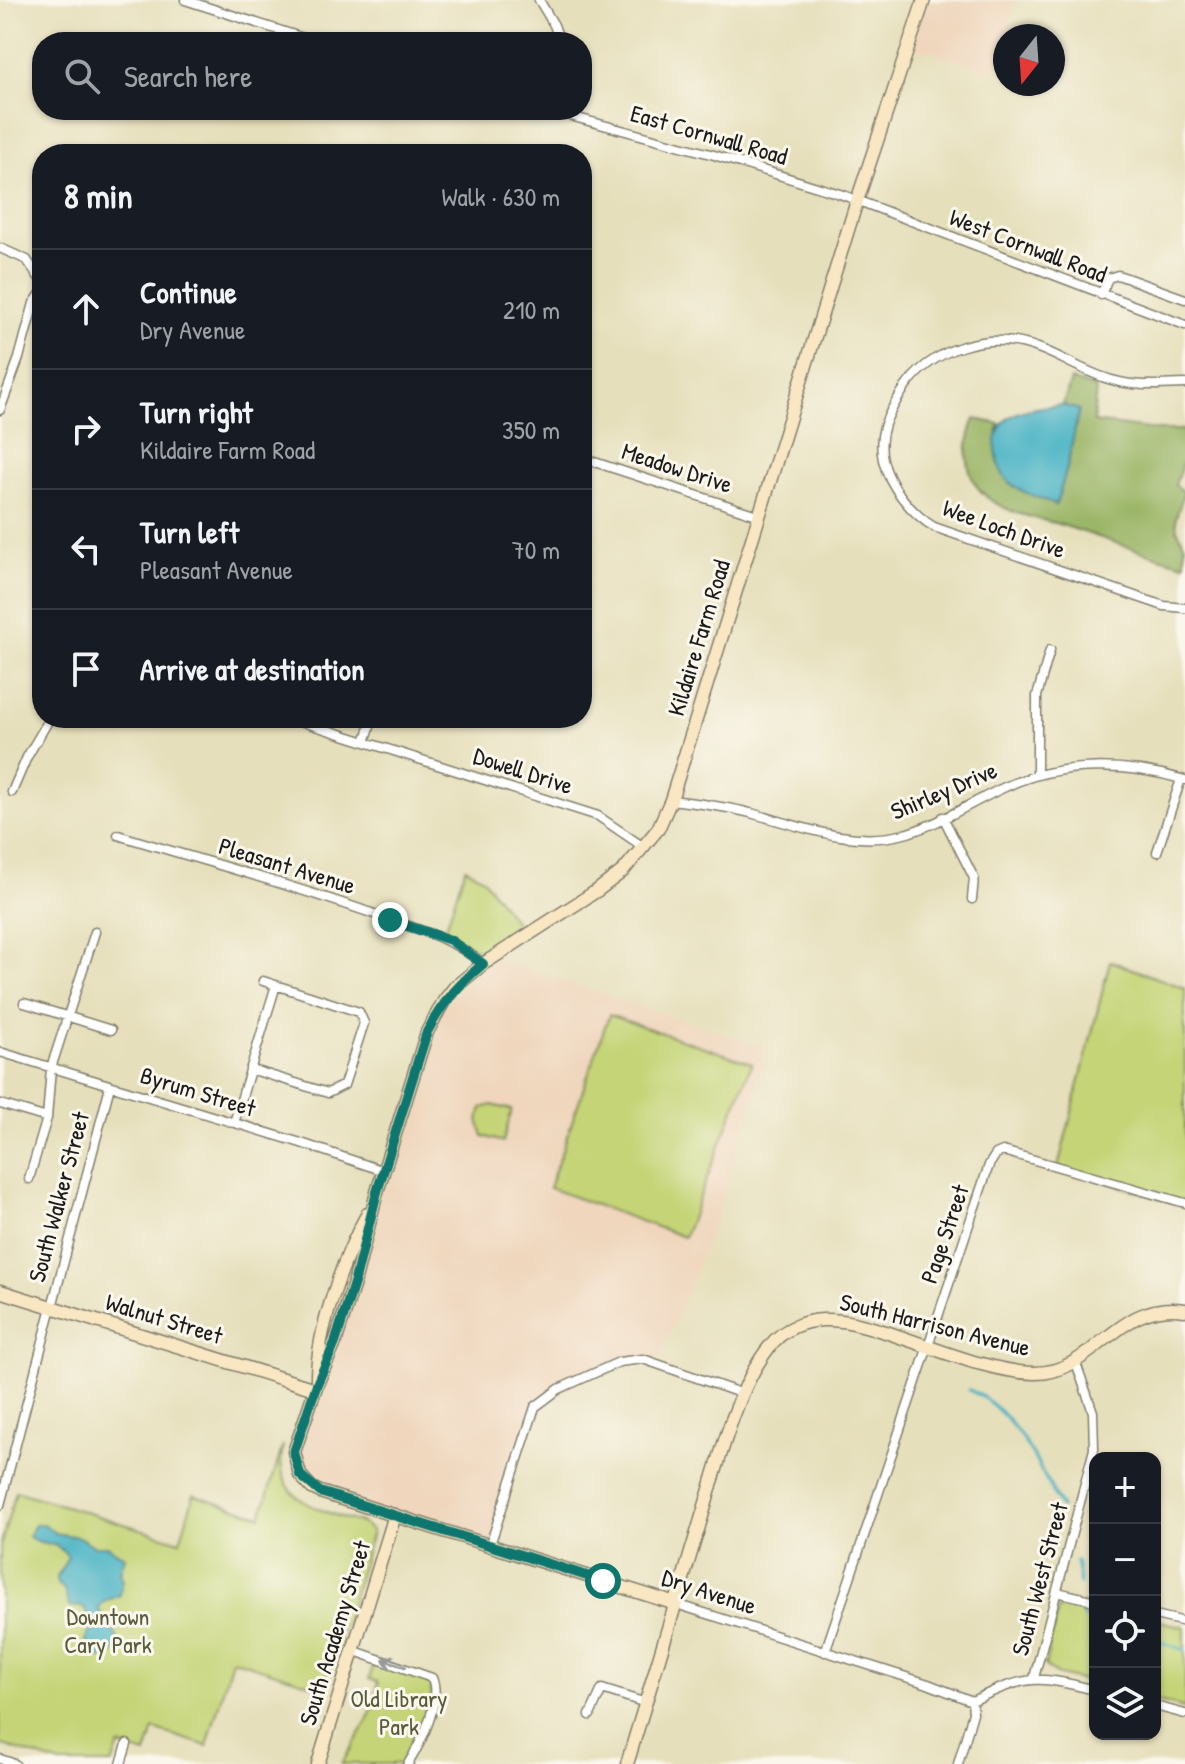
<!DOCTYPE html>
<meta charset="utf-8">
<style>
body{margin:0;font-family:"Patrick Hand",sans-serif;background:#242831;color:#f1f3f6}
.controls{position:absolute;right:24px;bottom:24px;display:grid;overflow:hidden;border-radius:16px;box-shadow:0 2px 6px #0004}
.controls button{width:72px;height:72px;display:grid;place-items:center;padding:0;border:0;border-bottom:2px solid #363941;background:#171b24;color:#f1f3f6;font:40px sans-serif}
.compass{position:absolute;left:993px;top:24px;width:72px;height:72px;border-radius:50%;background:#171b24;box-shadow:0 2px 6px #0004;rotate:197deg}
.stop{position:absolute;width:24px;height:24px;margin:-18px;border:6px solid #0f766e;border-radius:50%;background:#fff}
.stop.end{background:#0f766e;border-color:#fff;box-shadow:0 2px 8px #0008}
.list{margin:0;padding:0;list-style:none}
h2{display:flex;justify-content:space-between;align-items:center;height:104px;margin:0;padding:0 32px;font-size:34px}
h2 small{font-size:26px;font-weight:400;color:#9ea1a6}
.list li{display:grid;grid-template-columns:52px 1fr auto;gap:24px;align-items:center;box-sizing:border-box;height:120px;padding:0 32px;border-top:2px solid #363941}
.list b{display:block;font-size:30px;white-space:nowrap}
.list p{margin:0;font-size:26px;white-space:nowrap;color:#9ea1a6}
.list em{font-size:26px;font-style:normal;color:#9ea1a6}
.icon{flex:none;width:44px;height:44px;fill:none;stroke:currentColor;stroke-width:2;stroke-linecap:round;stroke-linejoin:round}
.map{position:relative;flex:none;width:1185px;height:1764px;overflow:hidden}
.search{position:absolute;background:#171b24;box-shadow:0 2px 6px #0004;left:32px;top:32px;width:560px;height:88px;display:flex;align-items:center;gap:20px;box-sizing:border-box;padding:0 28px;border-radius:32px;color:#9ea1a6;font-size:30px}
.panel{position:absolute;background:#171b24;box-shadow:0 2px 6px #0004;left:32px;top:144px;width:560px;height:584px;border-radius:32px}
.map>svg:first-child{display:block}
</style>
<div class="map">
<svg width="1185" height="1764" viewBox="0 0 1185 1764">
<rect width="100%" height="100%" fill="#fbf7ec"/>
<filter id="ink" filterUnits="userSpaceOnUse"><feTurbulence type="fractalNoise" baseFrequency=".0125" numOctaves="2"/><feDisplacementMap in="SourceGraphic" scale="16" xChannelSelector="R" yChannelSelector="G"/><feConvolveMatrix kernelMatrix="1 2 1 2 8 2 1 2 1" color-interpolation-filters="sRGB"/></filter>
<filter id="wash" filterUnits="userSpaceOnUse"><feTurbulence type="fractalNoise" baseFrequency=".006" numOctaves="4" result="noise"/><feDisplacementMap in="SourceGraphic" scale="32" xChannelSelector="R" yChannelSelector="G"/><feGaussianBlur stdDeviation="1.8" result="paint"/><feColorMatrix in="noise" values="0 0 0 0 0 0 0 0 0 0 0 0 0 0 0 0 0 1.4 0 .05"/><feComposite in="paint" operator="in"/></filter>
<g filter="url(#wash)">
<rect width="100%" height="100%" fill="#e6dfbb"/>
<!-- built -->
<path fill="#efd6bc" d="M924 0H1016L994 72 909 45Z
M493 958 770 1049 713 1227 658 1363 626 1360 539 1403 490 1545 320 1492 296 1467 315 1389 437 1012Z"/>
<!-- green -->
<path fill="#c4d476" stroke="#707849" stroke-width="2" d="M465 868 482 877 521 930 485 954 444 933Z
M1110 961 1185 988V1206L1058 1167Z
M609 1015 752 1063 684 1237 549 1188Z
M492 1105 512 1110 503 1142 483 1136 478 1120 482 1108Z
M283 1445C273 1493 306 1506 344 1518 355 1521 366 1523 372 1532L347 1618 337 1643 344 1639 348 1640 341 1653 337 1645 323 1688 232 1659 207 1746 154 1729 146 1754 119 1746 112 1764H61L0 1744V1547L16 1491 180 1541 194 1495 261 1516Z
M1066 1601 1095 1607V1684L1056 1674 1045 1665 1058 1609Z
M1155 1620 1185 1627V1708L1155 1700Z
M375 1660 429 1679C439 1707 415 1740 402 1764H341C357 1739 376 1713 378 1682L369 1679Z"/>
<!-- forest -->
<path fill="#9bb667" stroke="#5c6942" stroke-width="2" d="M1071 380 1096 389 1093 422 1156 430H1185V457L1175 485 1184 492 1176 518 1177 529 1185 545V564C1143 554 1103 538 1062 525 1038 518 1007 514 987 497 963 478 964 445 975 419L1000 424 997 431 1055 505 1067 468 1078 410 1063 405Z"/>
<!-- water -->
<path fill="#47b2c4" stroke="#326770" stroke-width="2" d="M1063 405 1079 410 1067 468 1056 505C1040 498 1017 492 1006 479 1000 472 997 459 996 450 993 409 1032 408 1063 405Z
M44 1524 55 1533 79 1537 94 1546H108L125 1557 120 1573 123 1580 120 1595 104 1602 98 1608 106 1621 104 1625C124 1633 122 1655 100 1658L88 1649 86 1639 92 1626 84 1607 69 1606 64 1589 58 1584 57 1577 68 1557C55 1538 42 1548 28 1536L35 1525Z"/>
<g fill="none" stroke-linecap="round" stroke-linejoin="round">
<!-- stream -->
<path stroke="#47b2c4" stroke-width="3" d="M969 1390C1012 1407 1041 1469 1061 1508
M1076 1561 1080 1584
M1081 1615 1095 1624
M1155 1640 1185 1650"/>
</g>
</g>
<g filter="url(#ink)">
<g fill="none" stroke-linecap="round" stroke-linejoin="round">
<!-- street casing -->
<g stroke="#817e6c" stroke-width="11">
<path id="street" d="M185 0 316 42
M539 0 554 25 560 42
M548 110 714 155 843 195 1185 325
M0 248 27 260 42 282
M1101 295 1108 278 1118 275 1185 299
M1185 384C1161 385 1135 387 1112 380 1086 373 1063 357 1038 348 989 330 931 347 902 392 888 414 877 433 883 460 889 486 912 514 934 527L1164 606 1185 608
M0 410 19 358 34 303 42 292
M582 458 760 516
M290 718 598 816 645 848
M365 742 373 718
M1037 775V696L1050 650
M12 792 27 757 50 718
M671 800C697 803 725 806 750 813 798 825 849 847 900 835 935 827 972 802 1005 787 1061 761 1128 763 1185 780
M943 817 974 878 972 899
M118 835C204 861 292 885 377 915 415 929 452 937 483 964
M1157 852 1181 779
M24 1003 111 1030
M0 1052 301 1143 384 1171
M250 1069 328 1093 344 1085 364 1023 359 1012 263 981
M0 1104 47 1118
M234 1123 276 985
M29 1179 47 1118 51 1068 95 932
M0 1505 110 1086
M490 1545 535 1407 559 1389 619 1362 643 1359 743 1394
M1057 1592 1095 1601
M676 1604 928 1684 972 1701
M1155 1615 1185 1622
M352 1650 432 1678C442 1701 421 1743 408 1764
M825 1652 989 1165 996 1154 1003 1151 1185 1203
M1034 1678 1094 1449 1093 1412 1076 1363
M972 1701C1027 1675 1036 1675 1095 1690
M1155 1706 1185 1714
M590 1715 602 1689 646 1703
M0 1759 15 1764
M121 1764 127 1744
M958 1764 973 1713 972 1701"/>
</g>
<!-- secondary casing -->
<g stroke="#817e6c" stroke-width="15">
<path id="secondary" d="M0 1291 315 1389
M317 1381C316 1332 344 1256 368 1213
M676 1604 320 1492 312 1488 300 1475 294 1452 317 1384 335 1343 355 1280 377 1192 427 1032 444 1001 455 987 483 964 598 890 623 871 658 829 671 800 857 201 924 0
M318 1764 395 1515
M627 1764C651 1684 675 1605 699 1526 716 1472 735 1389 770 1346 783 1329 803 1321 823 1320 843 1319 863 1325 882 1331 928 1345 987 1372 1034 1373 1095 1374 1117 1299 1185 1310"/>
</g>
<!-- street -->
<use href="#street" stroke="#fff" stroke-width="8"/>
<!-- secondary -->
<use href="#secondary" stroke="#f9e7c3" stroke-width="12"/>
</g>
<!-- one-way arrows -->
<defs><path id="oneway-shaft" d="M-6 0H5M1.5-3L5.5 0L1.5 3" fill="none" stroke-width="1.6" stroke-linecap="round" stroke-linejoin="round" transform="scale(2)"/></defs>
<use stroke="#999" href="#oneway-shaft" transform="translate(394 1663) rotate(-162)"/>
</g>
<g fill="none" stroke-linecap="round" stroke-linejoin="round" filter="url(#ink)">
<!-- route -->
<path stroke="#0f766e" stroke-width="10" d="M390 920 450 940 483 964C458 985 442 1003 427 1032L377 1192 355 1280 335 1343 317 1384 294 1452 300 1475 320 1492 603 1581"/>
</g>
<g text-anchor="middle" stroke-width="6" stroke-linejoin="round" paint-order="stroke">
<!-- street labels -->
<g font-size="24" fill="#1c1c1c" stroke="#fbf7ec">
<text transform="translate(709 135) rotate(16)" y="8">East Cornwall Road</text>
<text transform="translate(1028 246) rotate(21)" y="8">West Cornwall Road</text>
<text transform="translate(677 468) rotate(18)" y="8">Meadow Drive</text>
<text transform="translate(1004 529) rotate(20)" y="8">Wee Loch Drive</text>
<text transform="translate(699 638) rotate(-73)" y="8">Kildaire Farm Road</text>
<text transform="translate(523 771) rotate(18)" y="8">Dowell Drive</text>
<text transform="translate(944 791) rotate(-23)" y="8">Shirley Drive</text>
<text transform="translate(287 866) rotate(17)" y="8">Pleasant Avenue</text>
<text transform="translate(198 1092) rotate(17)" y="8">Byrum Street</text>
<text transform="translate(59 1197) rotate(-75)" y="8">South Walker Street</text>
<text transform="translate(945 1234) rotate(-71)" y="8">Page Street</text>
<text transform="translate(164 1319) rotate(17)" y="8">Walnut Street</text>
<text transform="translate(935 1325) rotate(14)" y="8">South Harrison Avenue</text>
<text transform="translate(1040 1579) rotate(-75)" y="8">South West Street</text>
<text transform="translate(709 1592) rotate(18)" y="8">Dry Avenue</text>
<text transform="translate(335 1633) rotate(-73)" y="8">South Academy Street</text>
</g>
<!-- park labels -->
<g font-size="24" fill="#575c3c" stroke="#fbf7ec">
<text x="108" y="1625">Downtown<tspan x="108" dy="28">Cary Park</tspan></text>
<text x="399" y="1707">Old Library<tspan x="399" dy="28">Park</tspan></text>
</g>
</g>
</svg>
<div class="controls">
<button>+</button>
<button>−</button>
<button><svg class="icon" aria-label="locate" viewBox="0 0 24 24"><circle cx="12" cy="12" r="6"/><path d="M12 2v4M12 18v4M2 12h4M18 12h4"/></svg></button>
<button><svg class="icon" aria-label="layers" viewBox="0 0 24 24"><path d="M12 4l9 5-9 5-9-5zM3 14l9 5 9-5"/></svg></button>
</div>
<svg class="compass" viewBox="-18 -18 36 36"><path d="M0-13l5 13h-10z" fill="#e53935"/><path d="M0 13l5-13h-10z" fill="#9ea1a6"/></svg>
<div class="stop" style="left:603px;top:1581px"></div>
<div class="stop end" style="left:390px;top:920px"></div>
<div class="search"><svg class="icon" aria-label="search" viewBox="0 0 24 24"><circle cx="10" cy="10" r="6"/><path d="M15 15l6 6"/></svg>Search here</div>
<section class="panel">
<h2>8 min<small>Walk · 630 m</small></h2>
<ul class="list">
<li><svg class="icon" aria-label="ahead" viewBox="0 0 24 24"><path d="M12 20V5M6 11l6-6 6 6"/></svg><div><b>Continue</b><p>Dry Avenue</p></div><em>210 m</em></li>
<li><svg class="icon" aria-label="right" viewBox="0 0 24 24"><path d="M7 20v-9h11M14 6l5 5-5 5"/></svg><div><b>Turn right</b><p>Kildaire Farm Road</p></div><em>350 m</em></li>
<li><svg class="icon" aria-label="left" viewBox="0 0 24 24"><path d="M17 20v-9H6M10 6l-5 5 5 5"/></svg><div><b>Turn left</b><p>Pleasant Avenue</p></div><em>70 m</em></li>
<li><svg class="icon" aria-label="arrive" viewBox="0 0 24 24"><path d="M6 21V4h12l-3 4 3 4H6"/></svg><div><b>Arrive at destination</b></div></li>
</ul>
</section>
</div>
